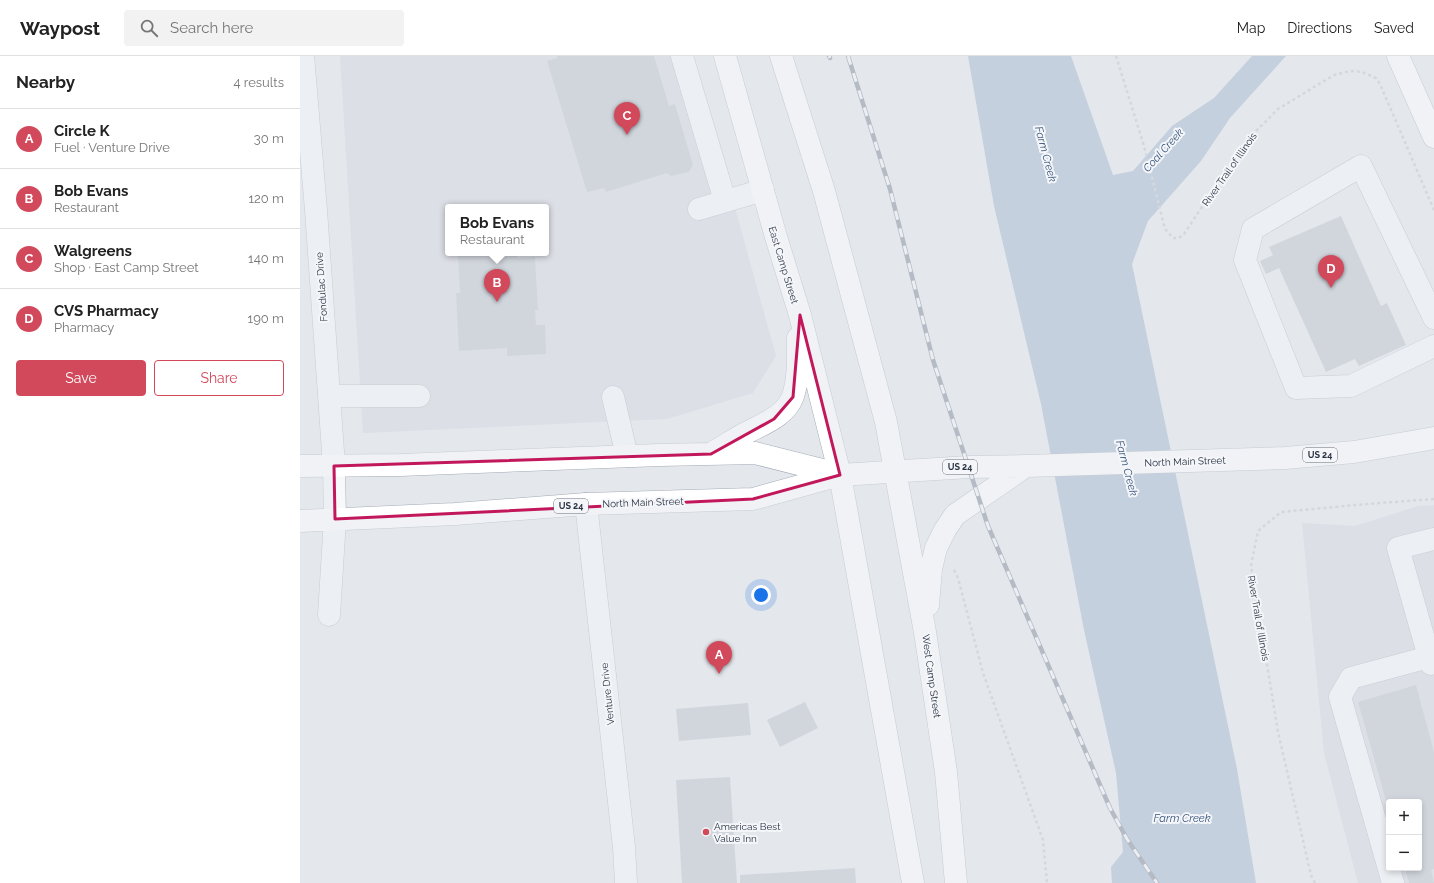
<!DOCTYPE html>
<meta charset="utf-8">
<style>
body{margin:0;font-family:Raleway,sans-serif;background:#f2f2f2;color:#222}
.controls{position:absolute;right:12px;bottom:12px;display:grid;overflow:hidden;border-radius:4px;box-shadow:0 2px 6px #0003}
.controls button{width:36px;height:36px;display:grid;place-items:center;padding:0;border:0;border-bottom:1px solid #e0e0e0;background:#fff;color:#222;font:20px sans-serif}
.you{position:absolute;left:461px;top:539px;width:14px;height:14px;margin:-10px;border:3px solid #fff;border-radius:50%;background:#1a73e8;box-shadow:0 0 0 6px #1a73e833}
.badge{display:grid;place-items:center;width:26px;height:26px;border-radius:50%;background:#d1495b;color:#fff;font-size:13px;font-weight:700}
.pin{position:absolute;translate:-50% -33px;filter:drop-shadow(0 1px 2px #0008)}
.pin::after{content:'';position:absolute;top:21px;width:14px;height:12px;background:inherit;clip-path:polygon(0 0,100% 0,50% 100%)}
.popup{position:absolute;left:145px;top:148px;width:104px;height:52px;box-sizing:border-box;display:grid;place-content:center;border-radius:4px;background:#fff;filter:drop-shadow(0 1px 3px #0005);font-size:13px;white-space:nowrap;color:#767676}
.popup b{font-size:15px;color:#222}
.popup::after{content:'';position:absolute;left:50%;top:100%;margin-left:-8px;border:8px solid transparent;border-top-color:#fff}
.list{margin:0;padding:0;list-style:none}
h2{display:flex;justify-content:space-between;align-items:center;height:52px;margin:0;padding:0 16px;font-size:17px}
h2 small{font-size:13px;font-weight:400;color:#767676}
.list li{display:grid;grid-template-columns:26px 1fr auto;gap:12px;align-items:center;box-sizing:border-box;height:60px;padding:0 16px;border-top:1px solid #e0e0e0}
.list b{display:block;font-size:15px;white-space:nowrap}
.list p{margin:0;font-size:13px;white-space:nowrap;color:#767676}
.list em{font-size:13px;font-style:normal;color:#767676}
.actions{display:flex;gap:8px;padding:12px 16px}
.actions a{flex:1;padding:9px 0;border:1px solid #d1495b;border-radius:4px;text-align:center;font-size:14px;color:#d1495b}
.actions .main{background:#d1495b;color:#fff}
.icon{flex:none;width:22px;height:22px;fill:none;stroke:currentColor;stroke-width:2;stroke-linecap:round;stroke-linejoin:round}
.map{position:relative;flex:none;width:1134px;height:827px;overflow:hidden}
header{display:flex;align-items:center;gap:24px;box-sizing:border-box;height:56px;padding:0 20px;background:#fff;border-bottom:1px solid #e0e0e0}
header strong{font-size:19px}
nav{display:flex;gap:22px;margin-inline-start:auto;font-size:14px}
.search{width:280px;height:36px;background:#f2f2f2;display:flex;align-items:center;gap:10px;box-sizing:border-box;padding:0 14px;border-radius:4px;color:#767676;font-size:15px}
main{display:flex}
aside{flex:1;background:#fff}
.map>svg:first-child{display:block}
</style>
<header>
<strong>Waypost</strong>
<div class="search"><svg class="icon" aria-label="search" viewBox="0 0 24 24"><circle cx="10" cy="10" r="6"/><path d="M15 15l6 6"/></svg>Search here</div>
<nav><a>Map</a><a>Directions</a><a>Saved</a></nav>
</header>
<main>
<aside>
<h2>Nearby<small>4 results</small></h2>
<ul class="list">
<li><span class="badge">A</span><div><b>Circle K</b><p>Fuel · Venture Drive</p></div><em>30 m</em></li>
<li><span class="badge">B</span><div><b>Bob Evans</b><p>Restaurant</p></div><em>120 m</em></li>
<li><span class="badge">C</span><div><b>Walgreens</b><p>Shop · East Camp Street</p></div><em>140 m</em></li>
<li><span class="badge">D</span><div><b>CVS Pharmacy</b><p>Pharmacy</p></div><em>190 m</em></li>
</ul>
<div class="actions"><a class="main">Save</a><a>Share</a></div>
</aside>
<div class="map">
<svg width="1134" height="827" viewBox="0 0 1134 827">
<rect width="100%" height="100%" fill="#e4e7ec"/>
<!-- built -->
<path fill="#d2d6de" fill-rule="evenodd" d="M40 0H393L476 300 453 337 367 363 63 377ZM148 151H246V197H148Z
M1134 449V827H1058L1024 697 1002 467 1055 470 1118 450ZM1089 746H1119V812H1089Z"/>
<!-- water -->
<path fill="#9fb4cc" d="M668 0H771L813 119 833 115 872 70 914 42 952 0H986L930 62 901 105 848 165 832 208 937 713 956 827H812L811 811 823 796 816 717 784 574 741 348 694 150Z"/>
<!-- building -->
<path fill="#bbc0ca" d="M257 0H354L369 50 375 48 393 109 389 116 371 120 367 117 306 136 304 132 287 136 247 5 257 2Z
M1041 160 1081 250 1087 247 1106 289 1059 310 1055 303 1026 316 979 212 966 218 960 205 973 199 969 191Z
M158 197H217V202L235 201 238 254H235L236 269H245L246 298 207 300V292L159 295 156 237H160Z
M1116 629 1134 696V813L1131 814 1134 827H1109L1105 812H1119V746H1089V755L1058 646Z
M505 646 518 672 480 691 467 664Z
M448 647 451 679 379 685 376 653Z
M430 721 437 827H382L376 724Z
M555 812 556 827H440V819Z"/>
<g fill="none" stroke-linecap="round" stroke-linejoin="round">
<!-- minor casing -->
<g stroke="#a9aeb7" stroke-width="23">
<path id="minor" d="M3 0 16 154 34 410 35 463 29 559
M382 0 425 145
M399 153 463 134
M1134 262 1061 110 953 173 945 204 996 332 1051 330 1134 290
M29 340H119
M313 341 327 400
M286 448 324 791 326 827
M1131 608 1098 492 1134 483
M1093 827 1040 641 1051 622 1129 601"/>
</g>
<!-- major casing -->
<g stroke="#a3abb8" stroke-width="23">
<path id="major" d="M425 0 476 181 500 259 540 419 613 827
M481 0 524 135 586 366 625 576 646 716 656 827
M1098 0 1134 81
M412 397C423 391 434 383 446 377 463 368 486 360 493 340 499 322 498 301 498 282
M0 410 100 409 360 399 455 397 538 418
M0 465 155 458 286 448 453 443 540 419 669 411 726 410 985 402 1054 396 1134 382
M628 549 631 513 636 492 645 474 655 459 726 410"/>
</g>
<!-- path -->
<path stroke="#c2c5cb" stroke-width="2.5" stroke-dasharray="3 3" stroke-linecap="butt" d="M816 0 844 90 865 173 873 182H879L884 178 932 106 957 74 978 53 1034 19 1050 15 1062 16 1076 22 1080 28 1134 154
M654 514 658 522 683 617 743 784 747 827
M1015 827 1011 819 978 676 951 510 958 475 981 456 1067 448 1134 443"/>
<!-- minor -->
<use href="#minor" stroke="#f7f8fa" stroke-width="22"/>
<!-- major -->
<use href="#major" stroke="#fff" stroke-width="22"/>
<!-- rail casing -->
<g stroke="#7d8696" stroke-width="4.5">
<path id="rail" d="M529 0 530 2
M548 0 590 133 633 304 688 470 810 752 827 783 857 827"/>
</g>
<!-- rail -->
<use href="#rail" stroke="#f4f6f9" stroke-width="3" stroke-dasharray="9" stroke-linecap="butt"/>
</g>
<!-- marked area -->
<path d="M0 0H1134V827H0ZM500 259 540 419 453 443 35 463 34 410 411 398 474 363 493 341Z" fill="#e4e7ec" fill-opacity=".55" fill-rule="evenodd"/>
<path fill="none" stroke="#c2185b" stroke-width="3" stroke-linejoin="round" d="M500 259 540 419 453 443 35 463 34 410 411 398 474 363 493 341Z"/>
<!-- markers -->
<circle fill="#d1495b" stroke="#f4f6f9" stroke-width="1.5" cx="406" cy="776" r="4"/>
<g text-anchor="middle" stroke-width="4" stroke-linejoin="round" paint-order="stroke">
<!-- shield labels -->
<g fill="#f4f6f9" stroke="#676e7b" stroke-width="1">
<rect x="1003" y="392" width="34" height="14" rx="3"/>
<rect x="643" y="404" width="34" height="14" rx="3"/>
<rect x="254" y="443" width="34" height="14" rx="3"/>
</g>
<g font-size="9" font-weight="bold" fill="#2b3445">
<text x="1020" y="402">US 24</text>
<text x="660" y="414">US 24</text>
<text x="271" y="453">US 24</text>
</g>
<!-- street labels -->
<g font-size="10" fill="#2b3445" stroke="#f4f6f9">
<text transform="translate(929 113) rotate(-55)" y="4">River Trail of Illinois</text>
<text transform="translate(484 209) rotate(73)" y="4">East Camp Street</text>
<text transform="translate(21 231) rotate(-94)" y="4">Fondulac Drive</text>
<text transform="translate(885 405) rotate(-2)" y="4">North Main Street</text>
<text transform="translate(343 446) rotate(-2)" y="4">North Main Street</text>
<text transform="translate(959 562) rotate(80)" y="4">River Trail of Illinois</text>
<text transform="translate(632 620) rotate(82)" y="4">West Camp Street</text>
<text transform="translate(307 638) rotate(-96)" y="4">Venture Drive</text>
</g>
<!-- poi labels -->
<g font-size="10" fill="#2b3445" stroke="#f4f6f9" text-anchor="start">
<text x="414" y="774">Americas Best<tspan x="414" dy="12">Value Inn</tspan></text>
</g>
<!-- water labels -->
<g font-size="11" font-style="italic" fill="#34527a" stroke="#f4f6f9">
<text transform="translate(863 94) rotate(-48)" y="4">Coal Creek</text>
<text transform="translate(746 98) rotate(75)" y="4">Farm Creek</text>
<text transform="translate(827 412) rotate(75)" y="4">Farm Creek</text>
<text x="882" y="766">Farm Creek</text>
</g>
</g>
</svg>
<div class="controls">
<button>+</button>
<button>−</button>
</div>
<div class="you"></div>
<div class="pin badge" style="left:419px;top:618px">A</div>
<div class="pin badge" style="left:197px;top:246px">B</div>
<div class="popup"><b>Bob Evans</b>Restaurant</div>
<div class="pin badge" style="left:327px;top:79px">C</div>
<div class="pin badge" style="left:1031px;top:232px">D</div>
</div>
</main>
